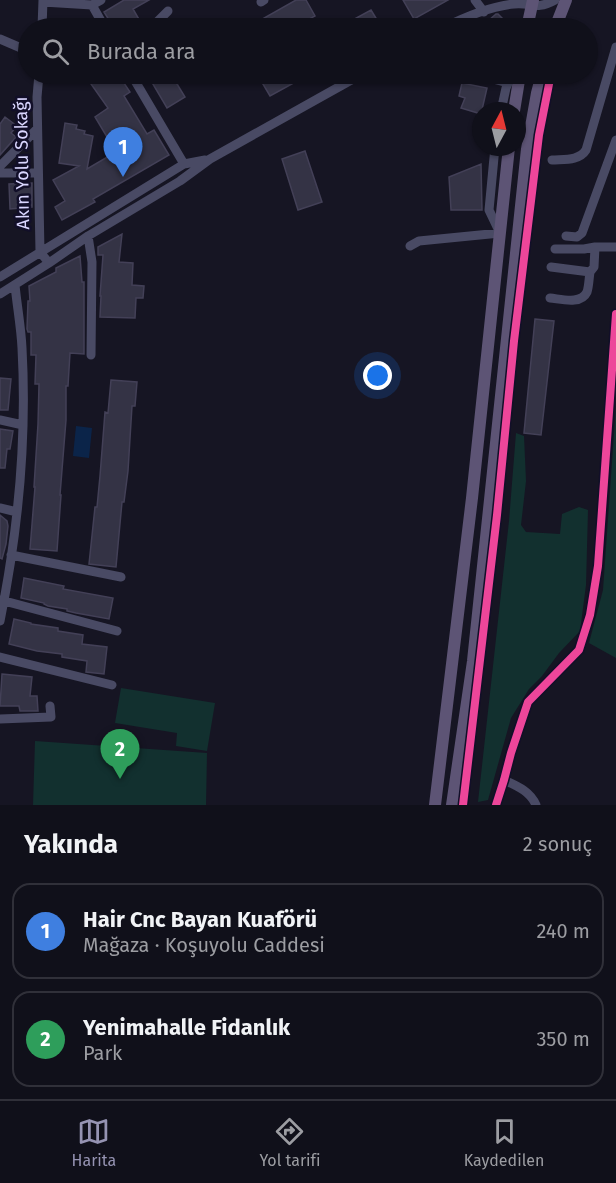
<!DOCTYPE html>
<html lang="tr">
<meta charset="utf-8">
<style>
body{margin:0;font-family:"Fira Sans",sans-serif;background:#1e1e27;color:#f1f3f6}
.compass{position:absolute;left:472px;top:102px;width:54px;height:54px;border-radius:50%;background:#10101a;box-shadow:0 2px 4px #0004;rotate:7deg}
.you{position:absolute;left:378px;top:376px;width:21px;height:21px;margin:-15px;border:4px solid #fff;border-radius:50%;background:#1a73e8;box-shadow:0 0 0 9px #1a73e833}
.badge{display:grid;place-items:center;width:39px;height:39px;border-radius:50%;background:#9593b2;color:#fff;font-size:20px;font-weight:700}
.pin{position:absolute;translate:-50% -50px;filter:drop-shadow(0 2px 3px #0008)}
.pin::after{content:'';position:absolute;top:32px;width:21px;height:18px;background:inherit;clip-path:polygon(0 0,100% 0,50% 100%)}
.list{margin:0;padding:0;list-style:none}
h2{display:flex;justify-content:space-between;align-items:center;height:78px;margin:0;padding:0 24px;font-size:26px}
h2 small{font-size:20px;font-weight:400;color:#9c9da2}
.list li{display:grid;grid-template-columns:39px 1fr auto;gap:18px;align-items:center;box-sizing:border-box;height:96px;margin:0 12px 12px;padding:0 12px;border:2px solid #303039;border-radius:18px}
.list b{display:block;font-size:22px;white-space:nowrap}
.list p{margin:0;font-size:20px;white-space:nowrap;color:#9c9da2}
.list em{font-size:20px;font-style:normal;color:#9c9da2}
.icon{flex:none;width:33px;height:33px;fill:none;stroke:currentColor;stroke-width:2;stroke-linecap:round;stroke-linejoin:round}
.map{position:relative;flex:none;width:616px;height:805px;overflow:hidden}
.search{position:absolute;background:#10101a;box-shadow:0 2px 4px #0004;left:18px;right:18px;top:18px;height:66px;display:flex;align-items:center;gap:15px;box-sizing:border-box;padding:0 21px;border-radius:33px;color:#9c9da2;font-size:22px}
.sheet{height:294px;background:#10101a}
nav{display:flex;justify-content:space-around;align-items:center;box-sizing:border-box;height:84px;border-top:2px solid #303039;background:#10101a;font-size:16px;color:#9c9da2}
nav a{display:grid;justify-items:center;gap:3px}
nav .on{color:#9593b2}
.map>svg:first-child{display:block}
</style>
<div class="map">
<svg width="616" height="805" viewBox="0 0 616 805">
<rect width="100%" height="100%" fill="#161523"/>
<!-- green -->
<path fill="#12302f" d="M616 406V658L589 643 603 590Z
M516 433 524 436 526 481 521 525 526 532 560 534 562 514 579 507 588 510 586 585 580 631 559 653 542 676 529 689 511 718 488 800 478 802 509 521Z
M121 688 215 703 207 751 176 746 177 733 115 723Z
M35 741 207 753 206 805H33Z"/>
<!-- water -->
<path fill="#0b2449" d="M76 426 92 428 89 458 73 456Z"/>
<!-- building -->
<path fill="#343345" stroke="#434057" stroke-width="1.5" d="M124 0H149L133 9 144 28H114L104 12Z
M296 0H306L315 16 293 28H260L257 22Z
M403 0H448L414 19Z
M371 10 382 28H338Z
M496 14H498L512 28H480Z
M84 74H118L130 92 124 96 147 134 154 130 169 155 93 199 95 202 62 220 55 207 65 201 53 180 79 166 59 163 65 123 77 125 76 129 85 131 84 134 93 136 87 169 116 152 95 117 108 108Z
M147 74H197L177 84 185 97 167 108Z
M257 74H298L301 79 270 96Z
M462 83 487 88 481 114 461 108 465 98 459 96Z
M5 117 17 126 11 133 16 137 0 155V124Z
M305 151 322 202 298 210 282 159Z
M481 164 482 210H451L449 177Z
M32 183V207L10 209 9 184Z
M122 234 119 262 133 263 132 285 144 286 143 298H136L135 318 100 317 101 296H100L103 255H98V247Z
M80 256 82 282H84V354L70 353 68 386H66V420L60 495H61L57 551 30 549 35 487H34L38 424 39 384H35L36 355H31V332H28L27 329 28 301H30L29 286 56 272V268Z
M535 319 554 321 541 435 524 433Z
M0 378 11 379 8 410H0Z
M111 380 137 382 135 406H132L128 471 124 502H122L116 567 89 564 95 507H97L100 476 105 412 108 413Z
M0 429 13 431 10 449H7L5 468H0Z
M0 515 7 521 8 526 6 544 2 559 0 558Z
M24 578 64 586 63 589 113 598 109 619 76 613 67 611V609L48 606 44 604V603L21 598Z
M14 619 31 623V624L58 628V631L83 635 82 644 107 647 104 674 86 672 87 661 62 657V654L37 651 9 644Z
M2 674 32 677 30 696H37L38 711H20L19 706H0Z"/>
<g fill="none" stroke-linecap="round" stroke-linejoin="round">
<!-- minor -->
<path stroke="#494a64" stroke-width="9" d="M475 0 484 12
M43 2 92 5 101 0
M261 2 264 0
M92 5 105 28
M42 28 43 0
M151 28 168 11
M443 28C463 18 492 6 514 4 532 2 535 11 555 0
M0 39 28 51
M39 74 37 97 40 252 49 263
M131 74 184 164
M481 74 493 79 508 83
M501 111 506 88 512 74
M552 160C564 159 579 161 586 150L616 47
M0 166 37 129
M0 173H38
M88 236 92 262 91 355
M566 236 577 237 582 233 616 140
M410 246 419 241 500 233 489 210 495 147
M555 249H584L595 247H616
M551 267 590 272 594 267 595 247
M0 277 184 164 205 160
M0 294 49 263 88 236 180 181 210 159 362 74
M550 298C561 299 581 305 587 292 589 286 589 278 590 272
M0 420 23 425
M0 508 17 512
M11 555 121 577
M1 600 117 631
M0 621C18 532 27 439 22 348 21 327 17 306 15 285
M0 657 112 685
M0 719 51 717 50 706
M504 780C517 786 530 791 536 805
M496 805 504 780 511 753 528 702 579 650 590 615 598 566 616 314"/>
<!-- major -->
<path stroke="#5d5475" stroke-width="12" d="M527 28 533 0
M555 28 566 0
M514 111 520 74
M435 805 472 498 509 147
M452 805 473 661 527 149 537 93 542 74"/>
<!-- cycleway casing -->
<g stroke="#120f29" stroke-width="11">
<path id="cycleway" d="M463 805 497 515 514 341 539 135 551 74
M496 805 504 780 511 753 528 702 579 650 590 615 598 566 616 314"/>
</g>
<!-- cycleway -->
<use href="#cycleway" stroke="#ed469a" stroke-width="8"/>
</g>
<g text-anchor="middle" stroke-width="5" stroke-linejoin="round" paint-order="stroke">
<!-- street labels -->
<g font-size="18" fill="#dad7ff" stroke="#120f29">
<text transform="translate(22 163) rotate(-91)" y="6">Akın Yolu Sokağı</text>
</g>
</g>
</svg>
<svg class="compass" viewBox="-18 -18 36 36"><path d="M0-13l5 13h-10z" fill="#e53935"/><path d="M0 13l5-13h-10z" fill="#9c9da2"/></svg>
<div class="you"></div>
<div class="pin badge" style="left:123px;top:177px;background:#3f7fe0">1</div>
<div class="pin badge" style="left:120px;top:779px;background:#2e9e5b">2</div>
<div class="search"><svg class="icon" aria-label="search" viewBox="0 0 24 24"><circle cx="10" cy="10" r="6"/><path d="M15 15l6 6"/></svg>Burada ara</div>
</div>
<section class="sheet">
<h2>Yakında<small>2 sonuç</small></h2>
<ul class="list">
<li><span class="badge" style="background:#3f7fe0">1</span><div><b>Hair Cnc Bayan Kuaförü</b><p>Mağaza · Koşuyolu Caddesi</p></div><em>240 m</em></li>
<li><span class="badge" style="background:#2e9e5b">2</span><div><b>Yenimahalle Fidanlık</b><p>Park</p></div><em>350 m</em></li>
</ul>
</section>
<nav>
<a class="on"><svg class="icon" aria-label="map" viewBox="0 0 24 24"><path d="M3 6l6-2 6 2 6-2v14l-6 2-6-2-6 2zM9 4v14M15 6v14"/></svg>Harita</a>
<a><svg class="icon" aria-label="directions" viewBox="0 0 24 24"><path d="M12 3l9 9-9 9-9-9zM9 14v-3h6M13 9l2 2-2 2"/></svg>Yol tarifi</a>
<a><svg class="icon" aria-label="saved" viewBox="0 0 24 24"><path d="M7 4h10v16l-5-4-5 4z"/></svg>Kaydedilen</a>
</nav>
